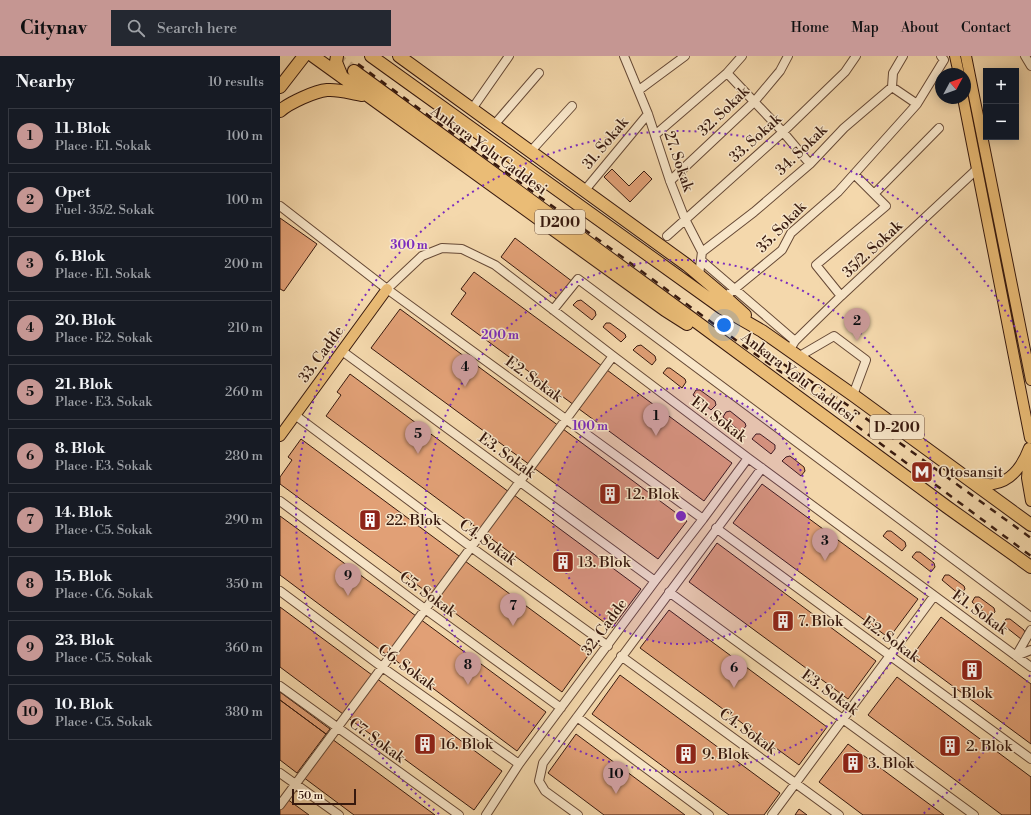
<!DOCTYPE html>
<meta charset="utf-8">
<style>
body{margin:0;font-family:"Libre Bodoni",serif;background:#242831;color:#f1f3f6}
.controls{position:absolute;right:12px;top:12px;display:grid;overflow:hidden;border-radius:0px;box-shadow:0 2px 10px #0003}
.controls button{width:36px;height:36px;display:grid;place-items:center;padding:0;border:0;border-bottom:1px solid #363941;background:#171b24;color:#f1f3f6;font:20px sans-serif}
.compass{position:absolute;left:655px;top:12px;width:36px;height:36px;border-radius:50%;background:#171b24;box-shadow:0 2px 10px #0003;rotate:49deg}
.scale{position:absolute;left:12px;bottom:10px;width:64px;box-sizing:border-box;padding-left:4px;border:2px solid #37190e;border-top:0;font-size:11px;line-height:14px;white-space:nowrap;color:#37190e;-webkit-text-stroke:3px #f8e6c9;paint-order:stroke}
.you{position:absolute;left:444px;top:269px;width:14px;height:14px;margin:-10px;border:3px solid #fff;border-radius:50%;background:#1a73e8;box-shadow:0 0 0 6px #1a73e833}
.badge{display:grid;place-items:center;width:26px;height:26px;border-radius:50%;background:#c59692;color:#111;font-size:13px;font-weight:700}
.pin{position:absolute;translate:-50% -33px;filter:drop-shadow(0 1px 2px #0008)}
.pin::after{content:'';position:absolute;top:21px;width:14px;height:12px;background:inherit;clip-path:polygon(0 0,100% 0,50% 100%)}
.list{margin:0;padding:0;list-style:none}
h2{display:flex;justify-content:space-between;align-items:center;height:52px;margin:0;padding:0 16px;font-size:17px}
h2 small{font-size:13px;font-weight:400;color:#9ea1a6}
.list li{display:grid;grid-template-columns:26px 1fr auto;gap:12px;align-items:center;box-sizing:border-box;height:56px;margin:0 8px 8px;padding:0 8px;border:1px solid #363941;border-radius:0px}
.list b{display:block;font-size:15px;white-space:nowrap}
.list p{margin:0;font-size:13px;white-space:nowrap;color:#9ea1a6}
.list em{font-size:13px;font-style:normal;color:#9ea1a6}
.icon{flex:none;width:22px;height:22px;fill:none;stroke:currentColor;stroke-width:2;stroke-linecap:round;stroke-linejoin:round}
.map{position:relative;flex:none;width:751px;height:759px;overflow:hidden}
header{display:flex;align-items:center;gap:24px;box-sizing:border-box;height:56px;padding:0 20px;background:#c59692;color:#111}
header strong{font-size:19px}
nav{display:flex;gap:22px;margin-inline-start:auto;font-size:14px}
.search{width:280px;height:36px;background:#242831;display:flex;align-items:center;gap:10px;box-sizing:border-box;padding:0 14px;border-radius:0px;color:#9ea1a6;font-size:15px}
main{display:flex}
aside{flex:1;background:#171b24}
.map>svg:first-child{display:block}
</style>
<header>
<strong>Citynav</strong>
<div class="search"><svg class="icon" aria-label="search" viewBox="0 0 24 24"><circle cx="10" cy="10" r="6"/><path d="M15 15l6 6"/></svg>Search here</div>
<nav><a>Home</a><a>Map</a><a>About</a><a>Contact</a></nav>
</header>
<main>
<aside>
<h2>Nearby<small>10 results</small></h2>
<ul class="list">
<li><span class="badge">1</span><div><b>11. Blok</b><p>Place · E1. Sokak</p></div><em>100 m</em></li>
<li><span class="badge">2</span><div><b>Opet</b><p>Fuel · 35/2. Sokak</p></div><em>100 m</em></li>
<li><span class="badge">3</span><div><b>6. Blok</b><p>Place · E1. Sokak</p></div><em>200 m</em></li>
<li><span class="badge">4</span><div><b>20. Blok</b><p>Place · E2. Sokak</p></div><em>210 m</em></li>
<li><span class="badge">5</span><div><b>21. Blok</b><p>Place · E3. Sokak</p></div><em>260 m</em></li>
<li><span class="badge">6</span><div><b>8. Blok</b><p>Place · E3. Sokak</p></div><em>280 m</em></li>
<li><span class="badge">7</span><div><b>14. Blok</b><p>Place · C5. Sokak</p></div><em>290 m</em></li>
<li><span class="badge">8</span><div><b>15. Blok</b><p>Place · C6. Sokak</p></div><em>350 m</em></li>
<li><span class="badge">9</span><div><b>23. Blok</b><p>Place · C5. Sokak</p></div><em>360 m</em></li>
<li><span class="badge">10</span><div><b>10. Blok</b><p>Place · C5. Sokak</p></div><em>380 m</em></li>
</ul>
</aside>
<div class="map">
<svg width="751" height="759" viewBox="0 0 751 759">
<rect width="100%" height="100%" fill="#f4d8ac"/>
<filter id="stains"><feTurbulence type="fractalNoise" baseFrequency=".005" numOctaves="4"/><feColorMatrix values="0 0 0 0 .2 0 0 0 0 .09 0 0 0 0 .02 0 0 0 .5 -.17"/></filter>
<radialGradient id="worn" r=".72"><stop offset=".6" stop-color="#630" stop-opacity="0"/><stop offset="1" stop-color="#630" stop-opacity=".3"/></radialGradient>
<!-- building -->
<path fill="#e1a076" stroke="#37190e" d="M332 113 349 130 364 115 372 123 350 146 324 121Z
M0 162 37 188 4 235 0 233Z
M235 182 293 226 279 245 221 201Z
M194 216 322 310 294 349 171 258 186 237 181 233Z
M301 244 315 255 316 259 312 264 293 249 297 245Z
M120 253 279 370 250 409 91 292Z
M326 267H330L345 278 346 281 341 286 323 271Z
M361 289 375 300 376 304 372 309 353 294 357 290Z
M387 312H390L405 323 406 326 402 332 383 317Z
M327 314 452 407 424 445 299 353Z
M70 318 229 436 201 475 46 360 61 339 57 336Z
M416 334H420L435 345 436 349 431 354 413 339Z
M450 355 465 367 466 370 461 376 443 361 446 356Z
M283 373 407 465 378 503 254 412Z
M476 378H480L495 389V393L491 398 472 383Z
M21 383 179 500 151 539 0 428V421L12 404 8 401Z
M510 400 524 411 525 415 521 420 502 405 506 401Z
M482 428 638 543 609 582 453 467Z
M234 439 361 533 332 572 205 478Z
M0 460 136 560 107 599 0 519Z
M607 475H611L625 486 626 490 622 495 603 480Z
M437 487 596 605 568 643 409 526Z
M636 496H640L654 507 655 511 651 516 632 501Z
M185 505 310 597 282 636 156 543Z
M665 519H669L684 530 685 533 680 539 662 524Z
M695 541H699L714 552 715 556 710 561 692 546Z
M0 551 92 619 63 658 0 611Z
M389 554 547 671 519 709 360 592Z
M661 561 751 628V688L632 600Z
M140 563 266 656 237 695 111 601Z
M726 563H730L744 574 745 577 741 583 722 568Z
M340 619 500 737 484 759H449L312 658Z
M617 621 751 721V759H722L588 659Z
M96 622 222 715 194 754 67 661Z
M0 636 50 673 46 678 0 644Z
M0 644 46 678 17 717 0 704Z
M296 678 405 759H324L268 717Z
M52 683 155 759H74L23 721Z
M568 688 664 759H583L539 726Z
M7 743 29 759H0V752Z
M519 753 527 759H515Z"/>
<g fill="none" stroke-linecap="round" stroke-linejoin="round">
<!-- highway-tunnel -->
<path stroke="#ceb28c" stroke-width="12" stroke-dasharray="12 6" stroke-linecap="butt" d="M53 0 74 15"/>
<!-- minor casing -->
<g stroke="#664936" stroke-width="10">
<path id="minor" d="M344 0 368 58 390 125 405 163 422 196 419 219
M745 0 751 10
M447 17 503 76 530 108
M359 34 405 0
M637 48 664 4 661 0
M192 53 229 0
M214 69 259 17
M375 79 447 17 462 0
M251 95 292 50
M390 125 474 46 500 15 508 0
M305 134 368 58
M594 138 659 72
M0 150 107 233 423 463
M387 180 503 76 565 16 576 0
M422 196 474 156 530 108 564 72 612 31 613 17 623 0
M422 205 515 285
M107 233 142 200 162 192 182 193 215 209 333 300 468 402 751 611
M561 240 536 209 606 150 574 118
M445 241 502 194 511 177 558 136 637 48 612 31
M273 254 298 223 751 561
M62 295 375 525
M509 295 515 285 561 240 696 114
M518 301 554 280 586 304 573 339
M15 359 191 491 328 590
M0 445 145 553 281 652
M436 472 751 703
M0 535 102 611 239 708
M389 536 694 759
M341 600 559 759
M736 600 751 574
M736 600 751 594
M0 630 179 759
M297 661 429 759
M0 717 59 759
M0 749 333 300
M206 759 239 708 375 525 423 463 468 402
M298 759 265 735 259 725 263 707 482 412
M492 759 654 540"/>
</g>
<!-- major casing -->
<g stroke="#37190e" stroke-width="12">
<path id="major" d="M675 0 679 18
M686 0 751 324
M683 42 750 382
M0 380 107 233
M749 398 747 422 751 445
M691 425C698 426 707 429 713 428 733 425 743 408 749 392"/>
</g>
<!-- highway casing -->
<g stroke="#37190e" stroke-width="14">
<path id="highway" d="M33 0 385 254 407 268
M57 0 56 6 62 21
M91 0 442 252 482 275 573 339 751 469
M119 0 407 209 445 241 465 259
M74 15 403 256 667 451 751 511
M0 31 24 0
M0 55C9 47 35 35 47 34 59 33 70 37 82 39"/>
</g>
<!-- minor -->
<use href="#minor" stroke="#f8e6c9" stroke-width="8"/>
<!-- major -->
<use href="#major" stroke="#eabc76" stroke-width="10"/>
<!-- highway -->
<use href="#highway" stroke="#eabc76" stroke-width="12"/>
<!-- rail -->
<path stroke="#37190e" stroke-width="2.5" stroke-dasharray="7 7" stroke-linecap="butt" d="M78 8 468 293 554 353 751 500
M468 286 559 343 751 482"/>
</g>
<!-- distance rings -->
<circle cx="401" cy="460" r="128" fill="#7b2cbf" fill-opacity=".12"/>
<g fill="none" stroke="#7b2cbf" stroke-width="2" stroke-dasharray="2 4">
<circle cx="401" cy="460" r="128"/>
<circle cx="401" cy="460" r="256"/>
<path d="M750 619A384 384 0 0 1 643 758M159 758A384 384 0 1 1 750 301"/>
</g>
<!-- icons -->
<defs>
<g id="metro-square" transform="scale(1.15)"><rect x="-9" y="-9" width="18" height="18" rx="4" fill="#8f2418" stroke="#f8e6c9"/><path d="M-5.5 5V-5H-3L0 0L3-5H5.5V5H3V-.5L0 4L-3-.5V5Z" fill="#fff"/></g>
<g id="building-square" transform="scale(1.15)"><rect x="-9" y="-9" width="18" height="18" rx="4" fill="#8f2418" stroke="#f8e6c9"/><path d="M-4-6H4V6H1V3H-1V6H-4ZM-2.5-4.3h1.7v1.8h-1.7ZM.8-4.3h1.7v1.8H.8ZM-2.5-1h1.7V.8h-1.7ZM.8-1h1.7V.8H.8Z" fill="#fff"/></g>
</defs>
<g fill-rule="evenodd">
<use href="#metro-square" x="642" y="416"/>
<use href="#building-square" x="330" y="438"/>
<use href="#building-square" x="90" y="464"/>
<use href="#building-square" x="283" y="506"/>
<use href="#building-square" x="503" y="565"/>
<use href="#building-square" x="692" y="614"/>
<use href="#building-square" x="145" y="688"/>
<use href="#building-square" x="670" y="690"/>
<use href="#building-square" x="406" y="698"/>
<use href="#building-square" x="573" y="707"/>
</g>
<g text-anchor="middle" stroke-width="3" stroke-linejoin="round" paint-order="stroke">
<!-- shield labels -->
<g fill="#f8e6c9" stroke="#715646" stroke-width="1">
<rect x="255" y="154" width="50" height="24" rx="3"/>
<rect x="590" y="359" width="54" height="24" rx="3"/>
</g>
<g font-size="14" font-weight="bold" fill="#37190e">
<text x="280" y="171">D200</text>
<text x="617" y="376">D-200</text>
</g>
<!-- street labels -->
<g font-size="15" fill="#37190e" stroke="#f8e6c9">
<text transform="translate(443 55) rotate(-44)" y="5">32. Sokak</text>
<text transform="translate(475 82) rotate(-42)" y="5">33. Sokak</text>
<text transform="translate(325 87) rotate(-50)" y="5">31. Sokak</text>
<text transform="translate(209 94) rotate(36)" y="5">Ankara Yolu Caddesi</text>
<text transform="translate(521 94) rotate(-44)" y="5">34. Sokak</text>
<text transform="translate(399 105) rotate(71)" y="5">27. Sokak</text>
<text transform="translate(501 171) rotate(-46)" y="5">35. Sokak</text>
<text transform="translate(592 193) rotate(-43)" y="5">35/2. Sokak</text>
<text transform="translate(41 298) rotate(-54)" y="5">33. Cadde</text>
<text transform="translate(519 321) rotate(37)" y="5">Ankara Yolu Caddesi</text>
<text transform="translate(254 323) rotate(36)" y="5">E2. Sokak</text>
<text transform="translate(439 363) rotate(37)" y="5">E1. Sokak</text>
<text transform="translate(227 399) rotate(36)" y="5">E3. Sokak</text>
<text transform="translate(208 486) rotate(36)" y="5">C4. Sokak</text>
<text transform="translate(148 538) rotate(36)" y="5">C5. Sokak</text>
<text transform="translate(700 556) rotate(36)" y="5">E1. Sokak</text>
<text transform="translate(324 571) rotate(-54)" y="5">32. Cadde</text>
<text transform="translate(611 583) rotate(36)" y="5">E2. Sokak</text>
<text transform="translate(127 611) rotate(36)" y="5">C6. Sokak</text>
<text transform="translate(550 636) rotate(36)" y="5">E3. Sokak</text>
<text transform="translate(468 675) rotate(36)" y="5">C4. Sokak</text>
<text transform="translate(97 684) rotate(36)" y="5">C7. Sokak</text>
</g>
<!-- poi labels -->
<g font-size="15" fill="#37190e" stroke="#f8e6c9" text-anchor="start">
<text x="658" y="421">Otosansit</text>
<text x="346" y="443">12. Blok</text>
<text x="106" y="469">22. Blok</text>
<text x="298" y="511">13. Blok</text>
<text x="518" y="570">7. Blok</text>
<text x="692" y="642" text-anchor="middle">1 Blok</text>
<text x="160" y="693">16. Blok</text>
<text x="686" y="695">2. Blok</text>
<text x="422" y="703">9. Blok</text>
<text x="588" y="712">3. Blok</text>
</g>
</g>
<circle cx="401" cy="460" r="6" fill="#7b2cbf" stroke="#f8e6c9" stroke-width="2"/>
<g font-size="12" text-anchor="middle" font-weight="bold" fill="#7b2cbf" stroke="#f8e6c9" stroke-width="3" stroke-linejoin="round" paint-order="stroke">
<text x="129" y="193">300 m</text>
<text x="220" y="283">200 m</text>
<text x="310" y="374">100 m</text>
</g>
<rect width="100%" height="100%" filter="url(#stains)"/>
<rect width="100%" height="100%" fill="url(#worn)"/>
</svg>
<div class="controls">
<button>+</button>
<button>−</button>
</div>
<svg class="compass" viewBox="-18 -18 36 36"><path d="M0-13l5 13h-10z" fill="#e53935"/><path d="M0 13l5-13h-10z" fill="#9ea1a6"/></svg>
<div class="scale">50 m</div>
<div class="you"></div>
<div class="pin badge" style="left:376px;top:380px">1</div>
<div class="pin badge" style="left:577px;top:285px">2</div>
<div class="pin badge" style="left:545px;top:505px">3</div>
<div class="pin badge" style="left:185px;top:331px">4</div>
<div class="pin badge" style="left:138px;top:398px">5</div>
<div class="pin badge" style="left:454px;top:632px">6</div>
<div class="pin badge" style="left:233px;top:570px">7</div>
<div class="pin badge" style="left:188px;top:629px">8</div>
<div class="pin badge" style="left:68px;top:540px">9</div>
<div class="pin badge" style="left:336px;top:738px">10</div>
</div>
</main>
